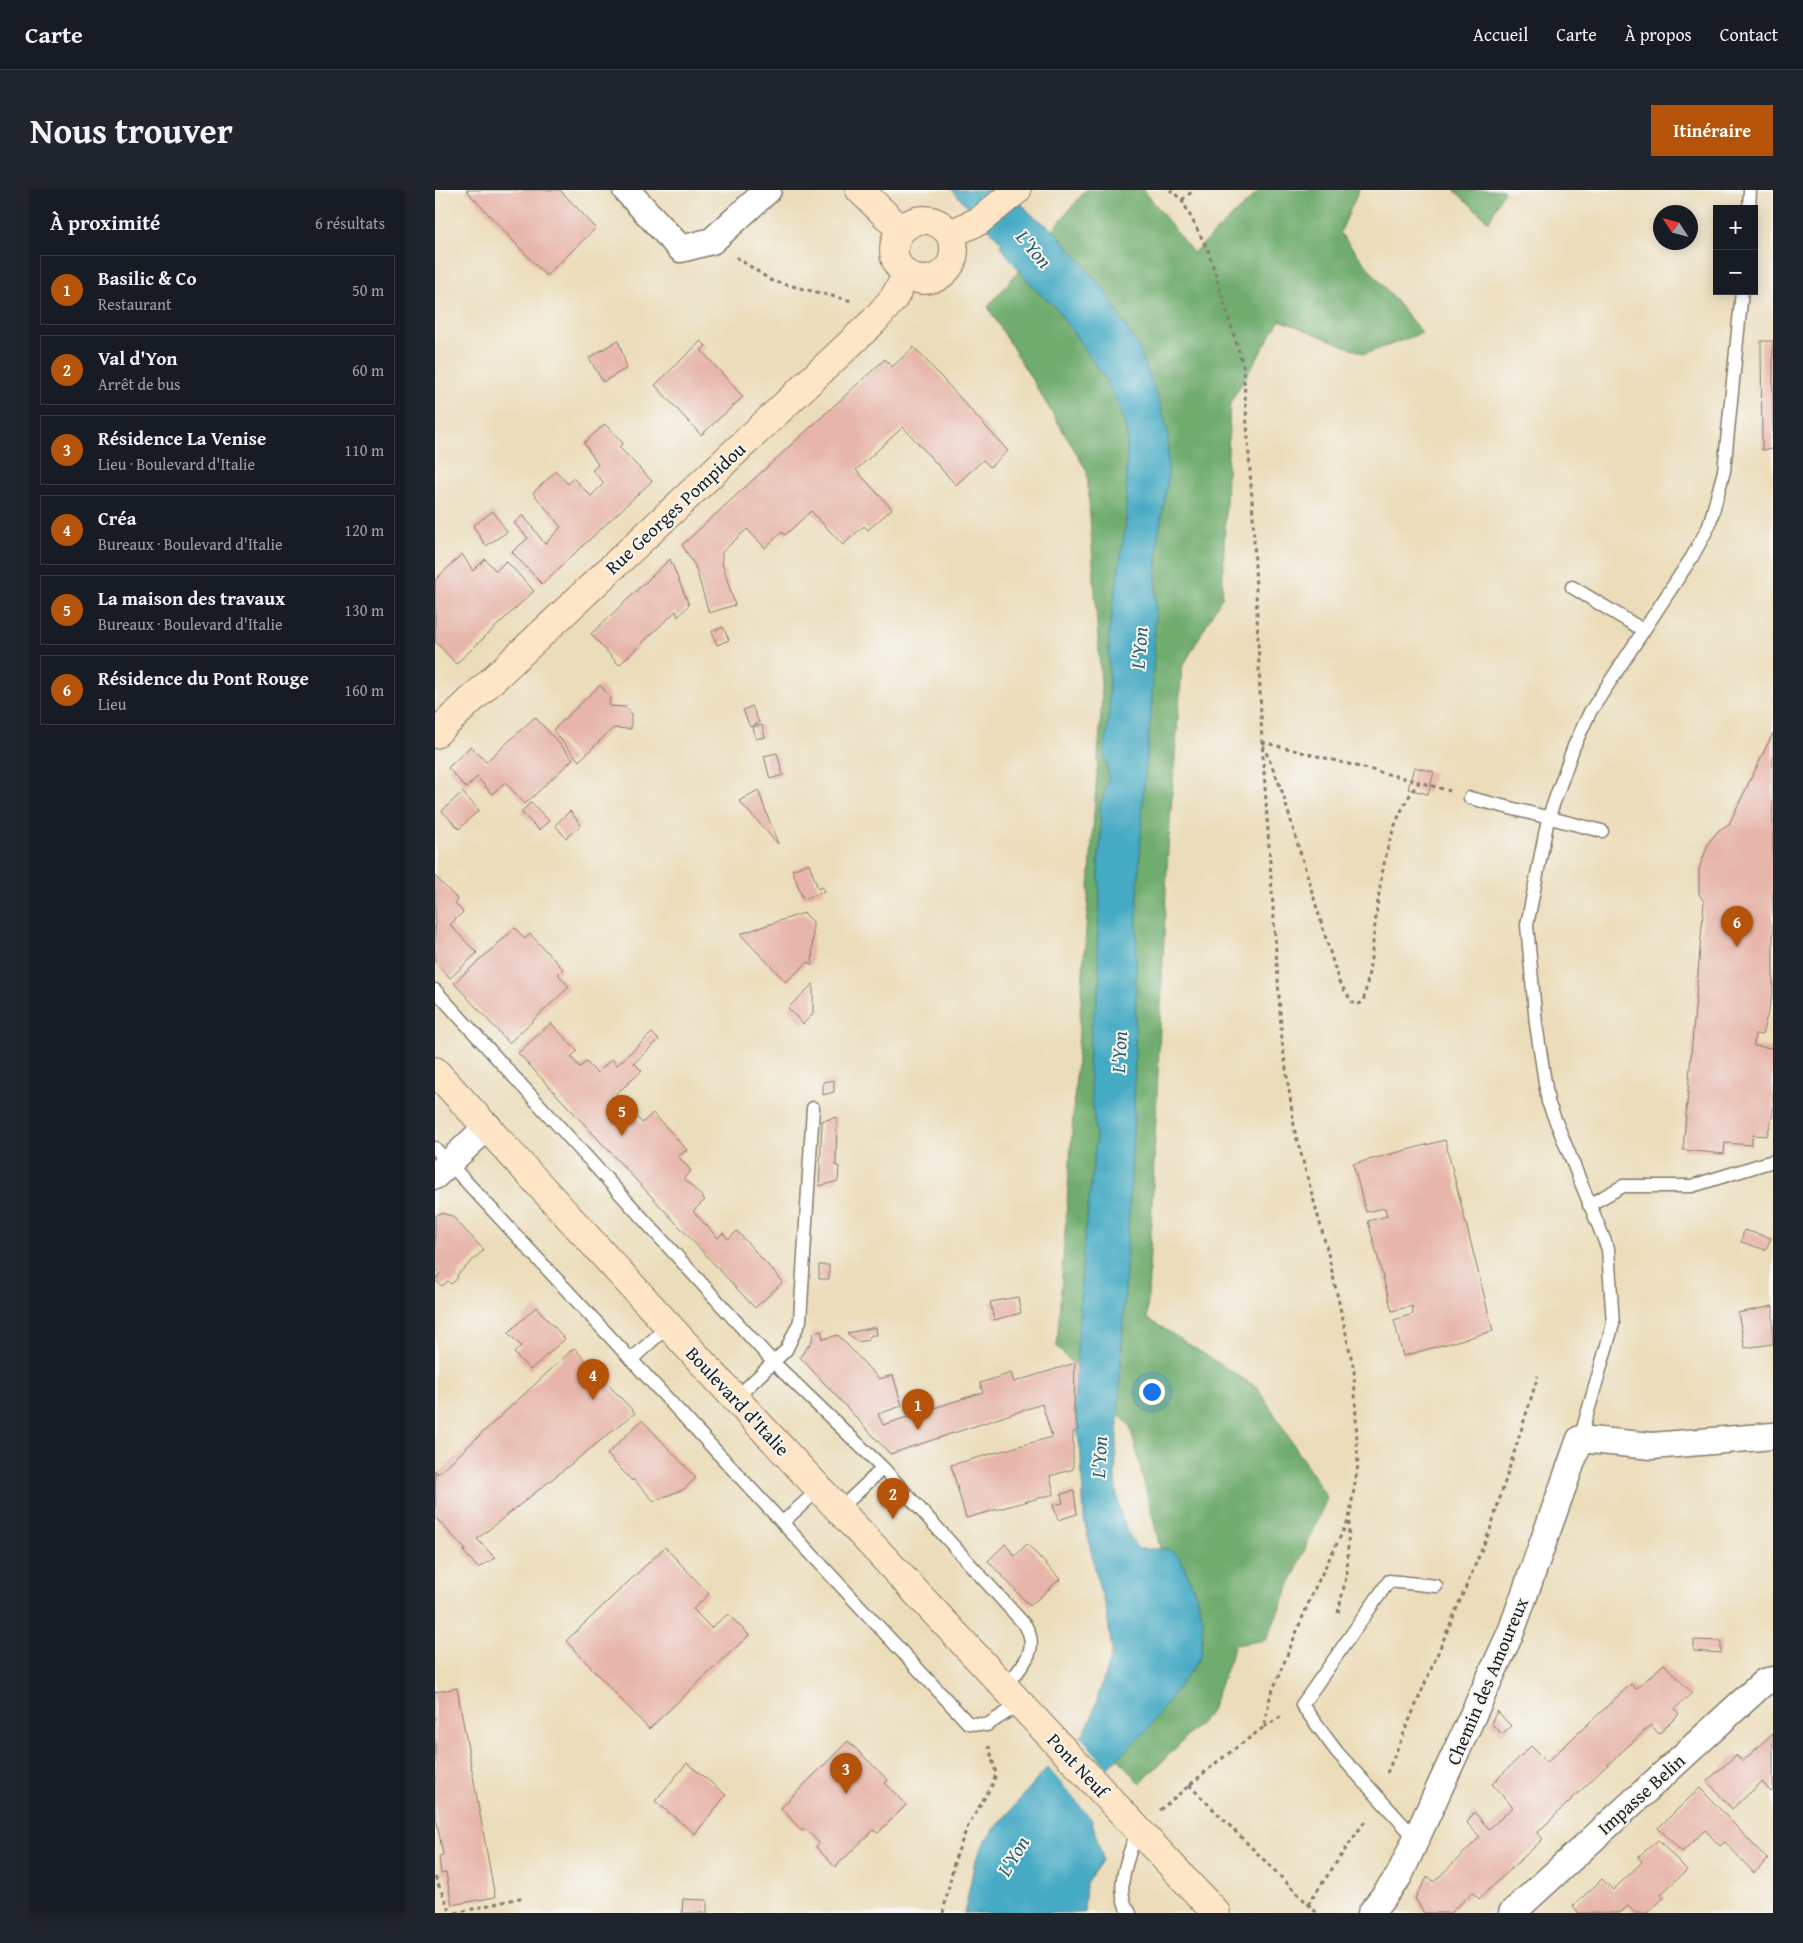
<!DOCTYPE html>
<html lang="fr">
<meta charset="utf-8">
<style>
body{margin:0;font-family:"Gentium Book Plus",serif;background:#20242c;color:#f1f3f6}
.controls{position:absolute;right:15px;top:15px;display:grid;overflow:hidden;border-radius:0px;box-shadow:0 2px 12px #0003}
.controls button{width:45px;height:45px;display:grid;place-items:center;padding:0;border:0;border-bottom:1px solid #363941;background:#171b24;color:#f1f3f6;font:25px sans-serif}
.compass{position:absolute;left:1218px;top:15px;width:45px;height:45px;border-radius:50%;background:#171b24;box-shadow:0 2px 12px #0003;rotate:306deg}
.you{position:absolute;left:716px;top:1201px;width:18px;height:18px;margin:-12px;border:4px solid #fff;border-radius:50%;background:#1a73e8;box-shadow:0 0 0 8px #1a73e833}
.badge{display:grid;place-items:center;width:32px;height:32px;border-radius:50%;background:#b45309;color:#fff;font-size:16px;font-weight:700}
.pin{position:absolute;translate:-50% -41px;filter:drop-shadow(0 1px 2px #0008)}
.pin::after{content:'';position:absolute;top:26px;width:18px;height:15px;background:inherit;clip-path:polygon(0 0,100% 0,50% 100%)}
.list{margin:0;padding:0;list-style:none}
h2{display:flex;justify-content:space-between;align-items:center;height:65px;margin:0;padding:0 20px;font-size:21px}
h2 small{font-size:16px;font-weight:400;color:#9ea1a6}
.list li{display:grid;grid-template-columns:32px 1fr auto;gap:15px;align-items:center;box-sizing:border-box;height:70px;margin:0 10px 10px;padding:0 10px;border:1px solid #363941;border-radius:0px}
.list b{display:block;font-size:19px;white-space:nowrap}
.list p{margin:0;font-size:16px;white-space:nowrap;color:#9ea1a6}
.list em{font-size:16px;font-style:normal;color:#9ea1a6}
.map{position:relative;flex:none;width:1338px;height:1723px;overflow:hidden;border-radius:0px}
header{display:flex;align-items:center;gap:30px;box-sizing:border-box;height:70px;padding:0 25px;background:#171b24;border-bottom:1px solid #363941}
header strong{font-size:24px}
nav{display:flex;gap:28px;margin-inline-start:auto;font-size:18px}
.intro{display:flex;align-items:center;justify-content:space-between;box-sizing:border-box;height:120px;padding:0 30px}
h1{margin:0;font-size:35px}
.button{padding:12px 22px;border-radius:0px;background:#b45309;color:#fff;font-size:18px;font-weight:700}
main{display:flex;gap:30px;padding:0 30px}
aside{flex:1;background:#171b24;border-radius:0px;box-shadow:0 2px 12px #0003}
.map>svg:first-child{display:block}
</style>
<header>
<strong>Carte</strong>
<nav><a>Accueil</a><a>Carte</a><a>À propos</a><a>Contact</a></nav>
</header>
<div class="intro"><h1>Nous trouver</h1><a class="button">Itinéraire</a></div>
<main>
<aside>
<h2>À proximité<small>6 résultats</small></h2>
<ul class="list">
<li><span class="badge">1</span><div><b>Basilic &amp; Co</b><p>Restaurant</p></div><em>50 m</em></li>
<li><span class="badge">2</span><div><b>Val d'Yon</b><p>Arrêt de bus</p></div><em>60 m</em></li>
<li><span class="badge">3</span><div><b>Résidence La Venise</b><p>Lieu · Boulevard d'Italie</p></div><em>110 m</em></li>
<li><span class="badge">4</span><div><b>Créa</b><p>Bureaux · Boulevard d'Italie</p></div><em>120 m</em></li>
<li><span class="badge">5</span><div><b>La maison des travaux</b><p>Bureaux · Boulevard d'Italie</p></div><em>130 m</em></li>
<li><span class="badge">6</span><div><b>Résidence du Pont Rouge</b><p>Lieu</p></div><em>160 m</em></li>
</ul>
</aside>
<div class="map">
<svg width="1338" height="1723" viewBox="0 0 1338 1723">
<rect width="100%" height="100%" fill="#f6f6f2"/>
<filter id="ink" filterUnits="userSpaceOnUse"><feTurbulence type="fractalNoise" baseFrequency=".02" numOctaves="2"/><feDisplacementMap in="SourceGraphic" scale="10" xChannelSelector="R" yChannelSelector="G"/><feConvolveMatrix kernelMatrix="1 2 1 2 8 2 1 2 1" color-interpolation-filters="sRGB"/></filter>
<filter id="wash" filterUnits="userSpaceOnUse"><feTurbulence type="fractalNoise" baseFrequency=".0096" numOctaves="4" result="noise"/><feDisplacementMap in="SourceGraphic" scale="20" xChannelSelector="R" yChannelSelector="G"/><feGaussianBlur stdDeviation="1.12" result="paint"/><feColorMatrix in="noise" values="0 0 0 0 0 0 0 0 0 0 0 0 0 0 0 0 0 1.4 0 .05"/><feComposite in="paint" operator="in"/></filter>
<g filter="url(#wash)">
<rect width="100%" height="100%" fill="#ecddba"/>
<!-- forest -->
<path fill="#6fac6d" stroke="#466444" d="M651 0H709L758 63 825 0H924L905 43 987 143 930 164 845 130 795 213 787 407 747 478 733 658 712 1128 823 1198 892 1308 831 1450 800 1455 775 1523 705 1594 676 1560 737 1406 695 1236 622 1157 667 510 652 281 553 117Z
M1019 0H1069L1054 32Z"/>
<!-- water -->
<path fill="#44aac4" stroke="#306370" d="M517 0H574L596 24 622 43 668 98 703 156 723 208 733 241V289L723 348 717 513 709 594 702 718 699 927 680 1287C682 1314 687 1336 703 1359H733L745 1367 763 1410 768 1430 766 1466 712 1540 640 1609 656 1628 668 1669 651 1694 649 1723H529L540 1671 551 1649 616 1573 648 1544 656 1529 677 1462 671 1418 663 1393 649 1329 646 1266 639 1216 648 1061 661 950 653 870 657 834 665 792 662 755 665 713 663 672 666 649 665 617 674 587 669 564 674 523V442L691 331 692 242 681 209 665 181 621 118 599 98 565 56 567 53Z"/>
<!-- pier -->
<path fill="#ecddba" d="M644 1545 674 1580 643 1609 658 1626 656 1628 611 1575Z"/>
<g id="blocks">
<!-- building -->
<path fill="#e7b5a9" d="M31 0H125L161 38 111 86Z
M183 150 192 178 168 192 154 168Z
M266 151 271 156 266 160 308 207 266 245 220 195Z
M1326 151H1338V259L1327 260Z
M479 157 573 261 555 277 548 270 521 295 468 237 421 280 457 319 433 340 429 336 408 355 376 321 350 345 347 342 330 358 312 339 287 362V373L300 415 274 423 260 376 247 355 450 169 457 177Z
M170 234 188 253 184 257 217 291 107 394 77 362 93 348 79 333 88 325 110 354 126 337 98 303 121 281 133 294 138 288 156 306 169 293 157 280 163 275 149 253Z
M58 321 72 342 51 356 38 336Z
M27 364 38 381 50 369 61 381 71 371 99 401 21 474 0 451V390Z
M235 369 254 415 243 427 241 421 184 475 156 444Z
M288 437 294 450 282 455 277 441Z
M165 495 175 507 174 516 191 517 196 523V539L178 538 144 571 118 540Z
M317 516 324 533 315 537 308 520Z
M100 527 138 569 90 614 70 592 57 604 42 587 31 598 13 578 36 556 51 572Z
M327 535 330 547 321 549 318 537Z
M1338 543V803L1327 845 1320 844 1319 856 1338 858V924L1332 946 1318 945 1316 955 1290 953 1289 964 1248 960 1269 712 1264 704V679L1274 652 1284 640 1294 634Z
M342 563 348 585 335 589 329 566Z
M979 577 999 582 993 604 973 599Z
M323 600 343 654 304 611Z
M27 602 44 620 24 639 7 621Z
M96 612 114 631 104 640 86 622Z
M135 621 146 635 131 648 120 635Z
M374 673 383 699 388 697 389 702 368 709 357 680Z
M0 686 23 710 20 714 28 722 15 735 42 763 15 788 0 772Z
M369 723 378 732 377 776 373 772 351 792 305 744Z
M80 738 90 749 95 744 128 779 123 784 134 797 74 853 19 793Z
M378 794V824L368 834 353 818Z
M116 833 142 861 136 867 145 877 151 872 162 883 177 869 182 875 217 843 224 850 199 873 207 881 181 904 207 933 218 923 252 960 243 966 256 981 249 988 270 1010 258 1021 283 1048 288 1043 293 1049 302 1041 348 1092 320 1118 83 863Z
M399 890V902L388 905V892Z
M402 927 401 976H404L403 991 384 996 387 931Z
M1010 950 1058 1141 968 1166 959 1130 978 1124 977 1116 957 1121 933 1031 952 1026 950 1018 931 1022 918 974Z
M6 1023 17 1026 49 1060 22 1085 23 1088 16 1094 13 1091 7 1096 0 1090 5 1083 0 1077V1026Z
M1309 1040 1336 1048 1331 1060 1306 1052Z
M384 1075H394V1089H384Z
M583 1107 586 1123 559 1130 555 1112Z
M1338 1116V1154L1310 1158 1303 1123Z
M101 1117 130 1149 95 1180 79 1163 86 1156 73 1143Z
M441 1137 442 1145H436L433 1150 423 1152 412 1143Z
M386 1141 388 1149 403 1145 444 1189 458 1185 467 1216 443 1224 448 1235 548 1202 545 1193 576 1183 579 1192 640 1173 639 1220 643 1240 638 1242V1279L615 1286 619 1304 531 1328 516 1275 617 1247 607 1214 455 1264 365 1167 377 1151 378 1143Z
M139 1158 200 1223 42 1349 60 1368 43 1378 28 1361 31 1360 0 1327V1280L3 1284Z
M207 1230 261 1288 249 1299 219 1311 198 1289 197 1291 172 1264Z
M639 1301 642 1324 623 1330 618 1315 628 1313 626 1304Z
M570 1354 580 1366 592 1354 625 1389 595 1416 553 1371Z
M230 1357 274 1404 258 1419 276 1438 293 1424 314 1445 214 1539 131 1451Z
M1259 1450 1286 1451V1463L1259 1461Z
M1229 1474 1257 1503 1240 1519 1244 1524 1224 1544 1216 1535 1166 1581 1102 1643 1108 1649 1044 1709 1038 1702 1015 1723H989L980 1708 993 1686 999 1692 1045 1647 1032 1633 1039 1622 1054 1639 1078 1617 1057 1594 1096 1556 1112 1572 1196 1494 1201 1499Z
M22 1498 60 1707 17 1715 11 1683 6 1684 4 1666 8 1665 0 1621V1502Z
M1062 1521 1076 1536 1067 1544 1056 1533Z
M1338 1543V1600L1336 1602 1327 1592 1297 1619 1272 1591 1301 1565 1308 1571Z
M413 1551 453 1590 450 1593 471 1615 443 1643 439 1640 400 1677 381 1657 384 1653 371 1639 367 1641 346 1618Z
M252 1573 291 1605 260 1644 220 1611Z
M1265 1598 1333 1670 1319 1683 1290 1652 1285 1656 1270 1640 1247 1662 1223 1638Z
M1223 1650 1252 1680 1226 1704 1229 1708 1212 1723H1200L1193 1716 1185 1723H1144L1138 1716 1167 1689 1178 1700 1207 1672 1203 1667Z
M248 1709 272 1710V1723H247Z"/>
</g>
</g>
<g filter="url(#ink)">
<use href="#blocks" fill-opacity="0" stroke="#847c6b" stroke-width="1"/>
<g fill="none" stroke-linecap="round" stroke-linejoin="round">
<!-- lane casing -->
<g stroke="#847c6b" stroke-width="15">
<path id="lane" d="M1314 19 1315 0
M1137 397 1208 440
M1035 608 1167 641
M0 800 339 1173 448 1278 590 1435C606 1460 586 1477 571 1496
M0 958 533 1533 552 1535 586 1513
M1154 1015 1188 996H1257L1338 971
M196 1170 234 1135
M301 1208 351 1160 365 1131 378 918
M1145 1249 1178 1134 1173 1059 1113 912 1101 834 1092 735 1113 629 1139 556 1155 522 1257 367 1274 336 1289 281 1307 101
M405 1319 448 1278
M347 1333 385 1298
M982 1650 902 1562 867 1515 954 1391 1001 1396
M695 1723C677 1701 695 1662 703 1639"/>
</g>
<!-- street casing -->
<g stroke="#847c6b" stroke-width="29">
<path id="street" d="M191 0 246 59 277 51 333 0
M0 986 53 936
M936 1723 964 1686 1076 1442 1145 1249 1217 1256 1338 1246
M1077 1723 1329 1492 1338 1490"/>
</g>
<!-- secondary casing -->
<g stroke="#847c6b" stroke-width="30">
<path id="secondary" d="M425 0 466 40
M459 60a30 30 0 1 1 60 0a30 30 0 1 1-60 0Z
M515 44 544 31 582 0
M0 544 439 131 458 109 472 85
M0 881 319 1229 781 1723"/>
</g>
<!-- path -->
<path stroke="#847c6b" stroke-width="3" stroke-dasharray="4 4" stroke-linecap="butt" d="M747 10 759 0
M301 67 337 91 417 111
M827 552 984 592
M828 555 846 598 904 792 917 812 922 815 928 812C946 739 936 654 984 592L1015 601
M903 1423 912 1383 914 1332
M829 1537 849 1525
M952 1583 1055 1340 1103 1186
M754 1595 882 1723
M725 1620 782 1572 829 1537 835 1507 877 1404 914 1329 923 1275 919 1180 892 1059 860 942 847 851 827 552 818 325 808 175 773 60 747 10 735 0
M0 1687 16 1723
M873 1714 932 1628
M20 1723 89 1707
M508 1723 520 1669 532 1638 557 1595 561 1584 554 1556"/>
<!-- lane -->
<use href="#lane" stroke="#fff" stroke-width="12"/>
<!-- street -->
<use href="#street" stroke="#fff" stroke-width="26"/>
<!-- secondary -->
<use href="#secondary" stroke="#fde5c5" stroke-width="28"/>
</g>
</g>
<g text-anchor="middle" stroke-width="4" stroke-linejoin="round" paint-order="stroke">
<!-- street labels -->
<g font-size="19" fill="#1c1c1c" stroke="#f6f6f2">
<text transform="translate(240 318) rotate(-43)" y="7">Rue Georges Pompidou</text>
<text transform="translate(303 1211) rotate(47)" y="7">Boulevard d'Italie</text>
<text transform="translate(1052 1491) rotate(-67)" y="7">Chemin des Amoureux</text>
<text transform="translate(643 1575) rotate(47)" y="7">Pont Neuf</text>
<text transform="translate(1206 1604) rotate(-42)" y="7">Impasse Belin</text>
</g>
<!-- water labels -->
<g font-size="20" font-style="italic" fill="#2e5c68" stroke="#f6f6f2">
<text transform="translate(599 59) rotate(50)" y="7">L'Yon</text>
<text transform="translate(704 458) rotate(-86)" y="7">L'Yon</text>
<text transform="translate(684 862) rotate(-87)" y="7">L'Yon</text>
<text transform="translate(664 1267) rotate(-87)" y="7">L'Yon</text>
<text transform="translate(578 1666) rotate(-59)" y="7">L'Yon</text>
</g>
</g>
</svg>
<div class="controls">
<button>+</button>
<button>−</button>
</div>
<svg class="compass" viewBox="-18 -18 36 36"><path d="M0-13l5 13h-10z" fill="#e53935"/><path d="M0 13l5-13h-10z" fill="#9ea1a6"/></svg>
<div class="you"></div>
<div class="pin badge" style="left:483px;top:1240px">1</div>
<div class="pin badge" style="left:458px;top:1329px">2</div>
<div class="pin badge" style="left:411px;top:1604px">3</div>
<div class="pin badge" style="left:158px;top:1210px">4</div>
<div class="pin badge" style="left:187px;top:946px">5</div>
<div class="pin badge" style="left:1302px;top:757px">6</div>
</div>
</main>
